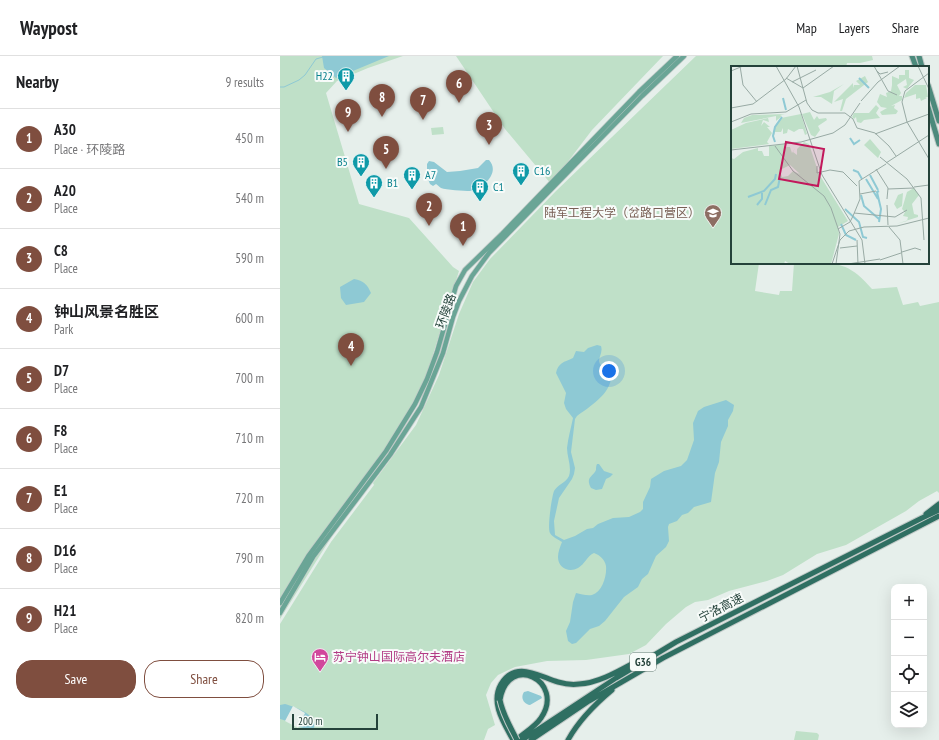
<!DOCTYPE html>
<meta charset="utf-8">
<style>
body{margin:0;font-family:"PT Sans Narrow","Noto Sans SC",sans-serif;background:#f2f2f2;color:#202124}
.controls{position:absolute;right:12px;bottom:12px;display:grid;overflow:hidden;border-radius:8px;box-shadow:0 4px 16px #0002}
.controls button{width:36px;height:36px;display:grid;place-items:center;padding:0;border:0;border-bottom:1px solid #e0e0e0;background:#fff;color:#202124;font:20px sans-serif}
.scale{position:absolute;left:12px;bottom:10px;width:86px;box-sizing:border-box;padding-left:4px;border:2px solid #24423a;border-top:0;font-size:11px;line-height:14px;white-space:nowrap;color:#24423a;-webkit-text-stroke:3px #f7fbf9;paint-order:stroke}
.you{position:absolute;left:329px;top:315px;width:14px;height:14px;margin:-10px;border:3px solid #fff;border-radius:50%;background:#1a73e8;box-shadow:0 0 0 6px #1a73e833}
.badge{display:grid;place-items:center;width:26px;height:26px;border-radius:50%;background:#7f4e3f;color:#fff;font-size:13px;font-weight:700}
.pin{position:absolute;translate:-50% -33px;filter:drop-shadow(0 1px 2px #0008)}
.pin::after{content:'';position:absolute;top:21px;width:14px;height:12px;background:inherit;clip-path:polygon(0 0,100% 0,50% 100%)}
.list{margin:0;padding:0;list-style:none}
h2{display:flex;justify-content:space-between;align-items:center;height:52px;margin:0;padding:0 16px;font-size:17px}
h2 small{font-size:13px;font-weight:400;color:#757577}
.list li{display:grid;grid-template-columns:26px 1fr auto;gap:12px;align-items:center;box-sizing:border-box;height:60px;padding:0 16px;border-top:1px solid #e0e0e0}
.list b{display:block;font-size:15px;white-space:nowrap}
.list p{margin:0;font-size:13px;white-space:nowrap;color:#757577}
.list em{font-size:13px;font-style:normal;color:#757577}
.actions{display:flex;gap:8px;padding:12px 16px}
.actions a{flex:1;padding:9px 0;border:1px solid #7f4e3f;border-radius:16px;text-align:center;font-size:14px;color:#7f4e3f}
.actions .main{background:#7f4e3f;color:#fff}
.icon{flex:none;width:22px;height:22px;fill:none;stroke:currentColor;stroke-width:2;stroke-linecap:round;stroke-linejoin:round}
.map{position:relative;flex:none;width:659px;height:684px;overflow:hidden}
header{display:flex;align-items:center;gap:24px;box-sizing:border-box;height:56px;padding:0 20px;background:#fff;border-bottom:1px solid #e0e0e0}
header strong{font-size:19px}
nav{display:flex;gap:22px;margin-inline-start:auto;font-size:14px}
main{display:flex}
aside{flex:1;background:#fff}
.map>svg:first-child{display:block}
</style>
<header>
<strong>Waypost</strong>
<nav><a>Map</a><a>Layers</a><a>Share</a></nav>
</header>
<main>
<aside>
<h2>Nearby<small>9 results</small></h2>
<ul class="list">
<li><span class="badge">1</span><div><b>A30</b><p>Place · 环陵路</p></div><em>450 m</em></li>
<li><span class="badge">2</span><div><b>A20</b><p>Place</p></div><em>540 m</em></li>
<li><span class="badge">3</span><div><b>C8</b><p>Place</p></div><em>590 m</em></li>
<li><span class="badge">4</span><div><b>钟山风景名胜区</b><p>Park</p></div><em>600 m</em></li>
<li><span class="badge">5</span><div><b>D7</b><p>Place</p></div><em>700 m</em></li>
<li><span class="badge">6</span><div><b>F8</b><p>Place</p></div><em>710 m</em></li>
<li><span class="badge">7</span><div><b>E1</b><p>Place</p></div><em>720 m</em></li>
<li><span class="badge">8</span><div><b>D16</b><p>Place</p></div><em>790 m</em></li>
<li><span class="badge">9</span><div><b>H21</b><p>Place</p></div><em>820 m</em></li>
</ul>
<div class="actions"><a class="main">Save</a><a>Share</a></div>
</aside>
<div class="map">
<svg width="659" height="684" viewBox="0 0 659 684">
<rect width="100%" height="100%" fill="#e6efeb"/>
<!-- green -->
<path fill="#bfe0c8" d="M0 0H123L88 12 57 25 46 37 79 148 129 162 173 211 179 215 141 337 111 386 0 563Z
M176 0H383L312 74 271 128 225 73Z
M416 0H592L593 4 580 7H567L566 11H452V207H479L475 235 499 239 500 235H512L514 207C551 207 566 202 592 233L617 231 623 249 638 246 640 250 659 246V437L657 435 639 445 626 455 566 489 537 498 503 519 487 525 449 535 428 544 415 546 406 551 386 568 366 589 349 598 306 604 267 605 235 611 218 619 211 627 206 639 215 669 208 673 204 684H0V568L51 486 94 429 93 427 136 369 159 319 179 258 193 226 210 203 276 135Z
M163 71 164 78 152 79 151 72Z
M516 675 537 677 539 679 538 684H514Z"/>
<!-- water -->
<path fill="#8ec9d4" d="M42 0H109L56 22 44 12Z
M206 104H209C221 117 202 133 190 135 184 135 166 134 161 132 159 131 158 129 156 128L153 130 150 128 147 121V108L149 105 154 106 167 116 180 115 198 112Z
M74 223C84 225 87 228 91 237L84 246 66 249 61 242 60 231Z
M317 289 321 290C323 296 319 300 319 305 320 313 330 312 331 318 333 337 309 351 297 360L295 363 291 396 295 412 294 418 292 423 279 442 274 465 275 479 284 484 295 480 307 473 313 472 318 468 333 462 349 461 360 456 363 453V446L370 431 371 423 384 415 401 410 407 404 414 384 413 367 418 355 424 351 446 344 454 349 453 355 448 364V370L441 386 439 406 435 417 431 446 414 451 408 457 402 459 397 465 389 468 388 471 389 485 386 491 376 500 368 518 362 523 358 531 344 541 325 565 319 570 310 573 296 587 292 588 288 585 286 575 290 566 293 546 296 537C301 538 307 540 312 539 322 536 327 520 326 510 325 504 320 499 314 497 307 500 305 508 298 512 289 517 278 512 278 501 278 496 280 491 282 486 279 484 272 481 270 477 267 472 272 440 274 435 278 428 286 427 289 420 292 411 287 401 287 392 288 382 291 372 293 362L286 353 284 347 286 337 276 317C278 307 284 306 293 302L296 295 304 296 308 292Z
M317 408H319L324 415 333 418 330 421 326 423 322 433 316 434 311 432C305 421 313 421 316 414 316 412 316 410 317 408Z
M248 635 261 640 262 642 250 649C244 648 240 642 244 636Z
M5 648C15 651 39 659 34 672 23 676 11 665 0 663V649Z"/>
<!-- pier -->
<path fill="#e6efeb" d="M13 650 25 657 18 672 5 665Z"/>
<g fill="none" stroke-linecap="round" stroke-linejoin="round">
<!-- stream -->
<path stroke="#8ec9d4" stroke-width="1" d="M0 31H4L19 24 25 19 36 3 43 1"/>
<!-- primary casing -->
<g stroke="#c2cac8" stroke-width="6">
<path id="primary" d="M0 547 29 499 106 395 135 348 147 323 157 296 176 230 185 214 222 178 359 36 397 0
M0 557 33 501 110 399 141 351 163 297 173 261 179 245 192 220 209 197 362 40 404 0"/>
</g>
<!-- trunk casing -->
<g stroke="#c2cac8" stroke-width="7">
<path id="trunk" d="M632 0 636 11
M639 0 642 11
M648 29 659 65
M648 51 659 88"/>
</g>
<!-- motorway casing -->
<g stroke="#c2cac8" stroke-width="7">
<path id="motorway" d="M646 458 659 448
M220 644C228 596 286 625 261 662 255 671 244 677 236 684
M233 684C224 667 210 647 221 628 236 604 258 620 278 626 285 628 292 629 299 628 320 627 342 613 361 603
M242 684 336 622 396 586 642 462 659 454
M251 684 309 645 383 602 659 460
M288 684C299 664 314 649 332 634"/>
</g>
<!-- primary -->
<use href="#primary" stroke="#6aa596" stroke-width="4.5"/>
<!-- trunk -->
<use href="#trunk" stroke="#4c8a7c" stroke-width="5"/>
<!-- motorway -->
<use href="#motorway" stroke="#2f6f62" stroke-width="5"/>
<!-- motorway-bridge casing -->
<g stroke="#c2cac8" stroke-width="7" stroke-linecap="butt">
<path id="motorway-bridge" d="M220 644C223 659 230 670 237 684"/>
</g>
<!-- motorway-bridge -->
<use href="#motorway-bridge" stroke="#2f6f62" stroke-width="5"/>
</g>
<!-- icons -->
<defs>
<g id="building-pin" transform="scale(0.9)"><path d="M0 17L-7.5 6A9.5 9.5 0 1 1 7.5 6Z" fill="#0f9aa8" stroke="#f7fbf9"/><path d="M-4-6H4V6H1V3H-1V6H-4ZM-2.5-4.3h1.7v1.8h-1.7ZM.8-4.3h1.7v1.8H.8ZM-2.5-1h1.7V.8h-1.7ZM.8-1h1.7V.8H.8Z" fill="#fff"/></g>
<g id="university-pin" transform="scale(0.9)"><path d="M0 17L-7.5 6A9.5 9.5 0 1 1 7.5 6Z" fill="#8d6e63" stroke="#f7fbf9"/><path d="M0-5L7-2L0 1L-7-2ZM-4 1L0 2.5L4 1V4Q0 6-4 4Z" fill="#fff"/></g>
<g id="hotel-pin" transform="scale(0.9)"><path d="M0 17L-7.5 6A9.5 9.5 0 1 1 7.5 6Z" fill="#d1479c" stroke="#f7fbf9"/><path d="M-6-4.5h1.5V1H6V5H4.5V3h-9V5H-6ZM-4 0a1.8 1.8 0 1 1 3.6 0ZM.5 0V-2.5h3Q6-2.5 6 0Z" fill="#fff"/></g>
</defs>
<g fill-rule="evenodd">
<use href="#building-pin" x="66" y="20"/>
<use href="#building-pin" x="81" y="106"/>
<use href="#building-pin" x="241" y="115"/>
<use href="#building-pin" x="132" y="119"/>
<use href="#building-pin" x="94" y="127"/>
<use href="#building-pin" x="200" y="131"/>
<use href="#university-pin" x="433" y="157"/>
<use href="#hotel-pin" x="40" y="601"/>
</g>
<g text-anchor="middle" stroke-width="4" stroke-linejoin="round" paint-order="stroke">
<!-- shield labels -->
<rect fill="#f7fbf9" stroke="#637a73" stroke-width="1" x="350" y="597" width="26" height="18" rx="3"/>
<g font-size="11" font-weight="bold" fill="#24423a">
<text x="363" y="610">G36</text>
</g>
<!-- culture labels -->
<g font-size="12" fill="#0d838f" stroke="#f7fbf9" text-anchor="start">
<text x="53" y="24" text-anchor="end">H22</text>
<text x="68" y="110" text-anchor="end">B5</text>
<text x="254" y="119">C16</text>
<text x="145" y="123">A7</text>
<text x="107" y="131">B1</text>
<text x="213" y="135">C1</text>
</g>
<!-- education labels -->
<g font-size="12" fill="#785e54" stroke="#f7fbf9" text-anchor="end">
<text x="420" y="161">陆军工程大学（岔路口营区）</text>
</g>
<!-- street labels -->
<g font-size="12" fill="#24423a" stroke="#f7fbf9">
<text transform="translate(166 255) rotate(-70)" y="4">环陵路</text>
<text transform="translate(441 552) rotate(-27)" y="4">宁洛高速</text>
</g>
<!-- hotel labels -->
<g font-size="12" fill="#b23c85" stroke="#f7fbf9" text-anchor="start">
<text x="53" y="605">苏宁钟山国际高尔夫酒店</text>
</g>
</g>
<!-- overview -->
<g transform="translate(451 10)">
<rect width="198" height="198" fill="#e6efeb"/>
<path d="M174 4H178V12L183 14 176 23 172 21 176 19 175 13 166 19 170 27 168 30H171V34L160 40 164 39 163 42 167 45 165 48 151 49 149 46 156 42 150 41 146 36 149 28 156 31 155 27 160 25 161 19V10L168 13V9H174ZM134 10 137 16 115 33 111 45H109L112 33 103 36 122 17V22L123 19H129L125 15ZM113 18 103 25 101 38 90 31H82L99 26ZM184 19H195L197 31H194L196 32 190 35 189 32 185 33V28L173 32 175 27ZM145 39 148 42 145 47 149 52 133 54 130 57 126 56 125 51 123 53 121 51 123 47H138ZM79 46 83 54 86 50 88 53 95 52 96 54 87 60 89 64 84 71 80 69 71 48ZM54 48 49 49 51 50 45 55V50L10 57 13 52 21 49ZM70 48 76 68 74 69 72 63H68L63 66 57 63 56 67 52 68V62L50 66H44L42 73 44 62 50 52ZM37 52 38 56 32 54 30 60 33 56 39 61H36L41 67 36 76 38 78 0 83V64L15 57ZM139 73 150 86 147 92 133 79ZM73 76 78 78 88 108 117 155 107 161 108 168 100 198H59L54 195 53 198H0V92L3 93 12 86 27 82V85H31L33 90H38V80L53 78V81H59L61 87 64 82 62 86 66 89V83ZM59 99 69 108 62 105 57 110 51 111 49 104ZM183 122 188 129 181 138 183 148 187 149V151L165 158 176 155 177 151 172 150 174 146 171 143 176 126ZM172 127 171 140 166 143 163 138 167 129Z" fill="#bfe0c8" fill-rule="evenodd"/>
<path fill="none" stroke="#8ec9d4" stroke-width="2" d="M128 12 138 22M52 32 55 44M119 72 123 78 129 74M44 76 42 70 44 61 51 51M122 104 127 106 131 113M139 109 147 124M135 113 147 133M148 125 146 126 150 143 148 156M130 129 133 140 148 153M17 131 33 125 44 113 45 108M26 139 31 133V127M34 139 40 124 47 121 49 111M114 143 128 156 132 171 136 172M110 158 115 169 125 174"/>
<path fill="none" stroke="#98aaa4" stroke-width="1" d="M9 0 12 19 26 36M45 0 68 41 91 109 131 174 134 198M66 0 76 37 81 44 87 47H114L122 53 126 62 144 67 158 80 165 90M143 0 157 25 166 29M187 0 198 23M0 5 12 0M146 5 149 8 157 6M198 7 174 25 171 36 176 56 198 93M55 12 72 22M61 16 85 4M72 22 103 0M130 35 147 16 169 0M22 38 55 13 65 0M0 42 22 38M0 56 20 48 55 46 75 34M144 68 198 48M44 80 62 105 93 130 100 142 109 168 105 198M0 84 70 76 102 67 114 59 129 37M149 91 176 113 190 132 193 174M155 97 198 69M86 100V107L99 104M145 103 157 122 156 133M99 104 112 106 126 120M183 121 198 119M157 123 183 122M129 128 145 125M156 139 157 159M123 147 164 151 176 144M158 161 169 174 172 198M107 163 119 156 122 150 129 133 128 115 155 98M126 174 127 198M109 182 126 180M171 186 184 182 190 184M149 194 170 187M101 198 109 174 118 165 133 161 166 160 198 152M117 198 149 193"/>
<path fill="#c2185b" fill-opacity="0.15" stroke="#c2185b" stroke-width="2" d="M55 76 93 83 87 120 48 113Z"/>
<rect width="198" height="198" fill="none" stroke="#24423a" stroke-width="2"/>
</g>
</svg>
<div class="controls">
<button>+</button>
<button>−</button>
<button><svg class="icon" aria-label="locate" viewBox="0 0 24 24"><circle cx="12" cy="12" r="6"/><path d="M12 2v4M12 18v4M2 12h4M18 12h4"/></svg></button>
<button><svg class="icon" aria-label="layers" viewBox="0 0 24 24"><path d="M12 4l9 5-9 5-9-5zM3 14l9 5 9-5"/></svg></button>
</div>
<div class="scale">200 m</div>
<div class="you"></div>
<div class="pin badge" style="left:183px;top:190px">1</div>
<div class="pin badge" style="left:149px;top:170px">2</div>
<div class="pin badge" style="left:209px;top:89px">3</div>
<div class="pin badge" style="left:71px;top:310px">4</div>
<div class="pin badge" style="left:106px;top:113px">5</div>
<div class="pin badge" style="left:179px;top:47px">6</div>
<div class="pin badge" style="left:143px;top:64px">7</div>
<div class="pin badge" style="left:102px;top:61px">8</div>
<div class="pin badge" style="left:68px;top:76px">9</div>
</div>
</main>
